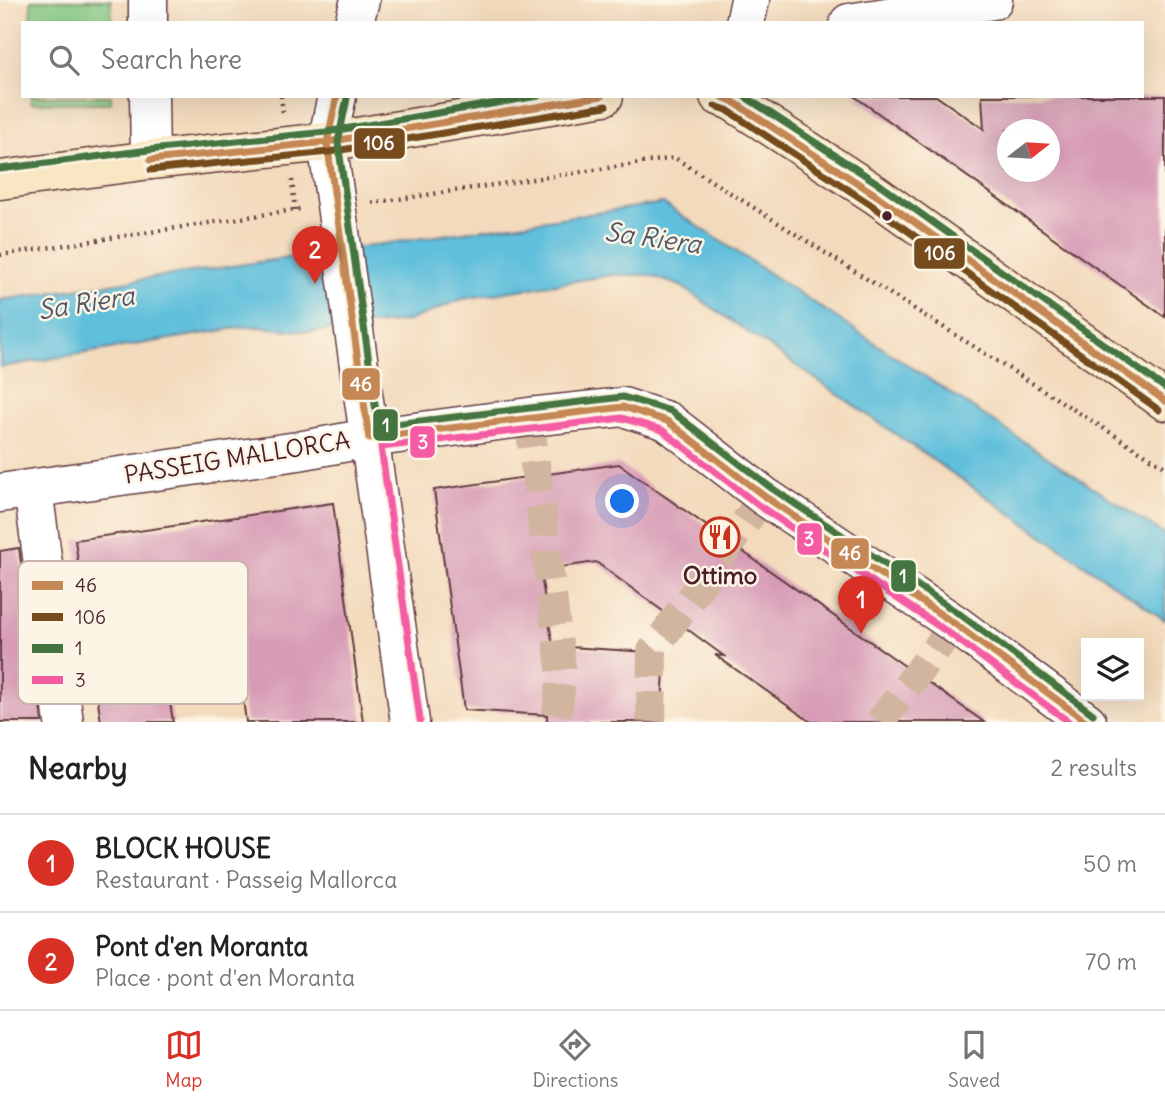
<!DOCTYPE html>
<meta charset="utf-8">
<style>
body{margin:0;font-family:Delius,sans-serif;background:#f2f2f2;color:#222}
.controls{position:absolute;right:21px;bottom:21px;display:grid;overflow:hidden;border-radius:0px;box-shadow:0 7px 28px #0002}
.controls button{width:63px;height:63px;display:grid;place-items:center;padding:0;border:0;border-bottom:2px solid #e0e0e0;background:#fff;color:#222;font:35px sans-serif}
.compass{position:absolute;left:997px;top:119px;width:63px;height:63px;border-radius:50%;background:#fff;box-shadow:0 7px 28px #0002;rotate:73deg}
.you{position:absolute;left:623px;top:502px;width:24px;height:24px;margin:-18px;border:5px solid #fff;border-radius:50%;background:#1a73e8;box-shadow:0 0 0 10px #1a73e833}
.badge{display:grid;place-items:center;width:46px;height:46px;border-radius:50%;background:#d93025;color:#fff;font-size:23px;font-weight:700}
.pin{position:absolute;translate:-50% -58px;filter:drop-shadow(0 2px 4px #0008)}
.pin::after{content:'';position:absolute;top:37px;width:24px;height:21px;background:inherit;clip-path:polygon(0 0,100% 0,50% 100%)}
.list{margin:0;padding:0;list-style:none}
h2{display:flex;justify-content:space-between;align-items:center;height:91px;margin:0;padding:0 28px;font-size:30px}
h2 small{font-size:23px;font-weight:400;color:#767676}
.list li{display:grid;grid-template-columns:46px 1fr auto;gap:21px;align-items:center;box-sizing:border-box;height:98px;padding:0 28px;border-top:2px solid #e0e0e0}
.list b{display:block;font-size:26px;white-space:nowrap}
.list p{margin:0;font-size:23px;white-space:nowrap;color:#767676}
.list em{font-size:23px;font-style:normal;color:#767676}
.icon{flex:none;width:38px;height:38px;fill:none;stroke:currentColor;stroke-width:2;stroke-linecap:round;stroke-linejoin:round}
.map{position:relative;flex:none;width:1165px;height:722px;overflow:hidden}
.search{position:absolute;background:#fff;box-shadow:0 7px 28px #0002;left:21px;right:21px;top:21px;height:77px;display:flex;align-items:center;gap:18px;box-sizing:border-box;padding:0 24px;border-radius:0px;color:#767676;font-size:26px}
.sheet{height:287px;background:#fff}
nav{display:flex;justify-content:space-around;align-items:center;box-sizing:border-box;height:98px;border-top:2px solid #e0e0e0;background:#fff;font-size:19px;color:#767676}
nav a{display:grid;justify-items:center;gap:4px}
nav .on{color:#d93025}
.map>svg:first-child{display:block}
</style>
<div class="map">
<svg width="1165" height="722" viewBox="0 0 1165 722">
<rect width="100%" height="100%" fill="#fcf5e5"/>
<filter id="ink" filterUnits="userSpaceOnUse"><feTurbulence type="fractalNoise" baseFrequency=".0143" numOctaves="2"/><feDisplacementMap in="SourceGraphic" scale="14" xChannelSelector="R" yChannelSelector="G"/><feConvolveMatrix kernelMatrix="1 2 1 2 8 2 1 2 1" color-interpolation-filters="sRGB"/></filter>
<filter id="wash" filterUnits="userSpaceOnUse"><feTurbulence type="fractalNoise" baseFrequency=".00686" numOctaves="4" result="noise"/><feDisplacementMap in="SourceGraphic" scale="28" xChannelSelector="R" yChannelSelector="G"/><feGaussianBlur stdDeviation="1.57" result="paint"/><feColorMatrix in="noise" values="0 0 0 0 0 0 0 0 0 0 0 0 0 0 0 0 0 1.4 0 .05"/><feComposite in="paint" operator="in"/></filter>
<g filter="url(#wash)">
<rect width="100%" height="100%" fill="#f3dabc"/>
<!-- green -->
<path fill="#86ca83" stroke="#687457" stroke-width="2" d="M31 0H111V23H31Z
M31 96H111V103H31Z"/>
<!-- water -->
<path fill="#5ebfdc" stroke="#546f84" stroke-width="2" d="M663 203 1165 535V620L681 286 649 275H612L462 299 408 321 309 332 249 326 0 367V300Z"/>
<g id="blocks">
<!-- building -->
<path fill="#d79bb6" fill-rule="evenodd" d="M854 96H936L984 129 982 96H1165V317ZM1007 130H1049V172H1007Z
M619 464 984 722H811L715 655 724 656 596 562 540 570 553 646 665 653 661 722H547V715L464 710 434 490Z
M333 503 363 722H246L236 645 163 655 173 722H101L75 540Z
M19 548 42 722H0V551Z"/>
</g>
</g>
<g filter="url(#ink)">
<use href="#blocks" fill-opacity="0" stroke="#633b41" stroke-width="2"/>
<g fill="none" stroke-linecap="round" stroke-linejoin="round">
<!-- pedestrian-tunnel -->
<path stroke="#d1b59f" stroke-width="30" stroke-dasharray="30 15" stroke-linecap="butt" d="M529 417 562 675 556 722
M719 559 764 496
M651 722 652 651 714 566
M880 722 955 624"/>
<!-- minor casing -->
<g stroke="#633b41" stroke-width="41">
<path id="minor" d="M745 23 750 0
M849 23 993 0
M33 489 64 722
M0 493 298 451 369 438"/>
</g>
<!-- tertiary casing -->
<g stroke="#633b41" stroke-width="41">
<path id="tertiary" d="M148 0V23
M354 23 360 0
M149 96 150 160
M337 96 327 142 410 722
M369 438 529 417 623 407 667 421 764 496 955 624 1087 722"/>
</g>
<!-- secondary casing -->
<g stroke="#633b41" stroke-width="41">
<path id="secondary" d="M719 96 732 101 876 195 1165 401
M0 180 150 160 327 142 604 96"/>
</g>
<!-- path -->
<path stroke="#633b41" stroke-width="4.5" stroke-dasharray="2 5" stroke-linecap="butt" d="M281 96 283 113
M292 180 295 210
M372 203 675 158 1165 467
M0 255 300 209"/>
<!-- minor -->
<use href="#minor" stroke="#fff" stroke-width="38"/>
<!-- tertiary -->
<use href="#tertiary" stroke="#fff" stroke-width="38"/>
<!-- secondary -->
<use href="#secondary" stroke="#f9e7c3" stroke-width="38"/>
<!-- bus-1 casing -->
<g stroke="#fcf5e5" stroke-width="12">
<path id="bus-1" d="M337 96 327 142 369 438 623 407 667 421 764 496 955 624 1087 722
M720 96 732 101 876 195 1165 401
M150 160 327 142 602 96"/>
</g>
<!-- bus-2 casing -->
<g stroke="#fcf5e5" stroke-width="12">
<path id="bus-2" d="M715 106 727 110 870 204 1159 410
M151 170 329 152 606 106"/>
</g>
<!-- bus-3 casing -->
<g stroke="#fcf5e5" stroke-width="12">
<path id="bus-3" d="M744 96 882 186 1165 388
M347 98 338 142 378 426 623 397 671 411 770 487 961 615 1093 714
M0 169 149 150 326 132 538 96"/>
</g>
<!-- bus-4 casing -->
<g stroke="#fcf5e5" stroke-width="12">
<path id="bus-4" d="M420 720 381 447 622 418 662 430 758 505 949 633 1069 722"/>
</g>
<!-- bus-1 -->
<use href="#bus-1" stroke="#c58753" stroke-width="7"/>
<!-- bus-2 -->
<use href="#bus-2" stroke="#764c1f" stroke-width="7"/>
<!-- bus-3 -->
<use href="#bus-3" stroke="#44743f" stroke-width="7"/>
<!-- bus-4 -->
<use href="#bus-4" stroke="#f45ba4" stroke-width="7"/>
</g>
</g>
<!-- icons -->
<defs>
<g id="restaurant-ring" transform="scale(2.0125)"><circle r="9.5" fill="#fcf5e5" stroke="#c8321e" stroke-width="1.5"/><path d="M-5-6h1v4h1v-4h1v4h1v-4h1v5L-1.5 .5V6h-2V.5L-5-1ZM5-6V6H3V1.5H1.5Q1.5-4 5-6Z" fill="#c8321e"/></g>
</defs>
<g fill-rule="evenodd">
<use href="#restaurant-ring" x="720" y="537"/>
</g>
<!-- markers -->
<circle fill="#4a1f2b" stroke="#fcf5e5" stroke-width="2.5" cx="887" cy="216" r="6"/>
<g text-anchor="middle" stroke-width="5" stroke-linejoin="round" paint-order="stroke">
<!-- street labels -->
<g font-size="24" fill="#4a1f2b" stroke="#fcf5e5">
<text transform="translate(237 458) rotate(-9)" y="8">PASSEIG MALLORCA</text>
</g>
<!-- poi labels -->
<g font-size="24" font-weight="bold" fill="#4a1f2b" stroke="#fcf5e5">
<text x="720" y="584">Ottimo</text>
</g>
<!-- water labels -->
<g font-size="26" font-style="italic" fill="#515769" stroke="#fcf5e5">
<text transform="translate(653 238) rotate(8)" y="9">Sa Riera</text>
<text transform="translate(86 303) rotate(-9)" y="9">Sa Riera</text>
</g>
</g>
<!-- legend -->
<rect x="18" y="561" width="230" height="143" rx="10" fill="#fcf5e5" stroke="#c7b5ad" stroke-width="2"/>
<rect x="32" y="581" width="31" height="9" fill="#c58753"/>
<rect x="32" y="613" width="31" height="8" fill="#764c1f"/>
<rect x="32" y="644" width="31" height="9" fill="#44743f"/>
<rect x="32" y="676" width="31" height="8" fill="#f45ba4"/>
<g font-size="19" fill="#4a1f2b">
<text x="75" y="592">46</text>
<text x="75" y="624">106</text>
<text x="75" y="655">1</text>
<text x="75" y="687">3</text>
</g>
<g stroke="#fcf5e5" stroke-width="2.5">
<rect x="353" y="127" width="53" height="33" rx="7" fill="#764c1f"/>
<rect x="913" y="237" width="53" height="33" rx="7" fill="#764c1f"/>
<rect x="341" y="367" width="40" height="34" rx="7" fill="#c58753"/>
<rect x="372" y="408" width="27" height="34" rx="7" fill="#44743f"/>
<rect x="409" y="425" width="27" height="34" rx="7" fill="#f45ba4"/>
<rect x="796" y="522" width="27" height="34" rx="7" fill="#f45ba4"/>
<rect x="830" y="537" width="40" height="33" rx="7" fill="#c58753"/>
<rect x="890" y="559" width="27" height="34" rx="7" fill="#44743f"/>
</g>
<g font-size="19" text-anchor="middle" font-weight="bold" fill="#fff">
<text x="379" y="150">106</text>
<text x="940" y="260">106</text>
<text x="361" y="391">46</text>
<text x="386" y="432">1</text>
<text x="423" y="449">3</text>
<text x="809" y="546">3</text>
<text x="850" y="560">46</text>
<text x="903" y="583">1</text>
</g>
</svg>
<div class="controls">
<button><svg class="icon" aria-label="layers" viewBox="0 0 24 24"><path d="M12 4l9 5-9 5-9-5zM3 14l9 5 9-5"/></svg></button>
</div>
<svg class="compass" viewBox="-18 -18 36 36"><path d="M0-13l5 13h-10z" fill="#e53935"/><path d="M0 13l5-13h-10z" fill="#767676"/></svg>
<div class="you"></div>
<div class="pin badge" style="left:861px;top:634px">1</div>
<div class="pin badge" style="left:315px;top:284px">2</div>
<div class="search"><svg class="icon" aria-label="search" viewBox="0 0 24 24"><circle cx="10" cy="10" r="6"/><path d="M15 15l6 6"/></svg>Search here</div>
</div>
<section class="sheet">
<h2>Nearby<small>2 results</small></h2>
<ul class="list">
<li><span class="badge">1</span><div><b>BLOCK HOUSE</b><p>Restaurant · Passeig Mallorca</p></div><em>50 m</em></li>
<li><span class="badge">2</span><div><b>Pont d'en Moranta</b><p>Place · pont d'en Moranta</p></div><em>70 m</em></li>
</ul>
</section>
<nav>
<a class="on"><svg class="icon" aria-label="map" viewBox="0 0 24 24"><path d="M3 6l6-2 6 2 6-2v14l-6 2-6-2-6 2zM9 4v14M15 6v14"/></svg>Map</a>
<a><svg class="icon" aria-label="directions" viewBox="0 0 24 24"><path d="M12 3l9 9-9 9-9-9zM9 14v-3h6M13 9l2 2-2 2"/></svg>Directions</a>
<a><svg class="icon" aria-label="saved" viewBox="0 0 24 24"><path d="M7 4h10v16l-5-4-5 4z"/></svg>Saved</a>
</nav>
